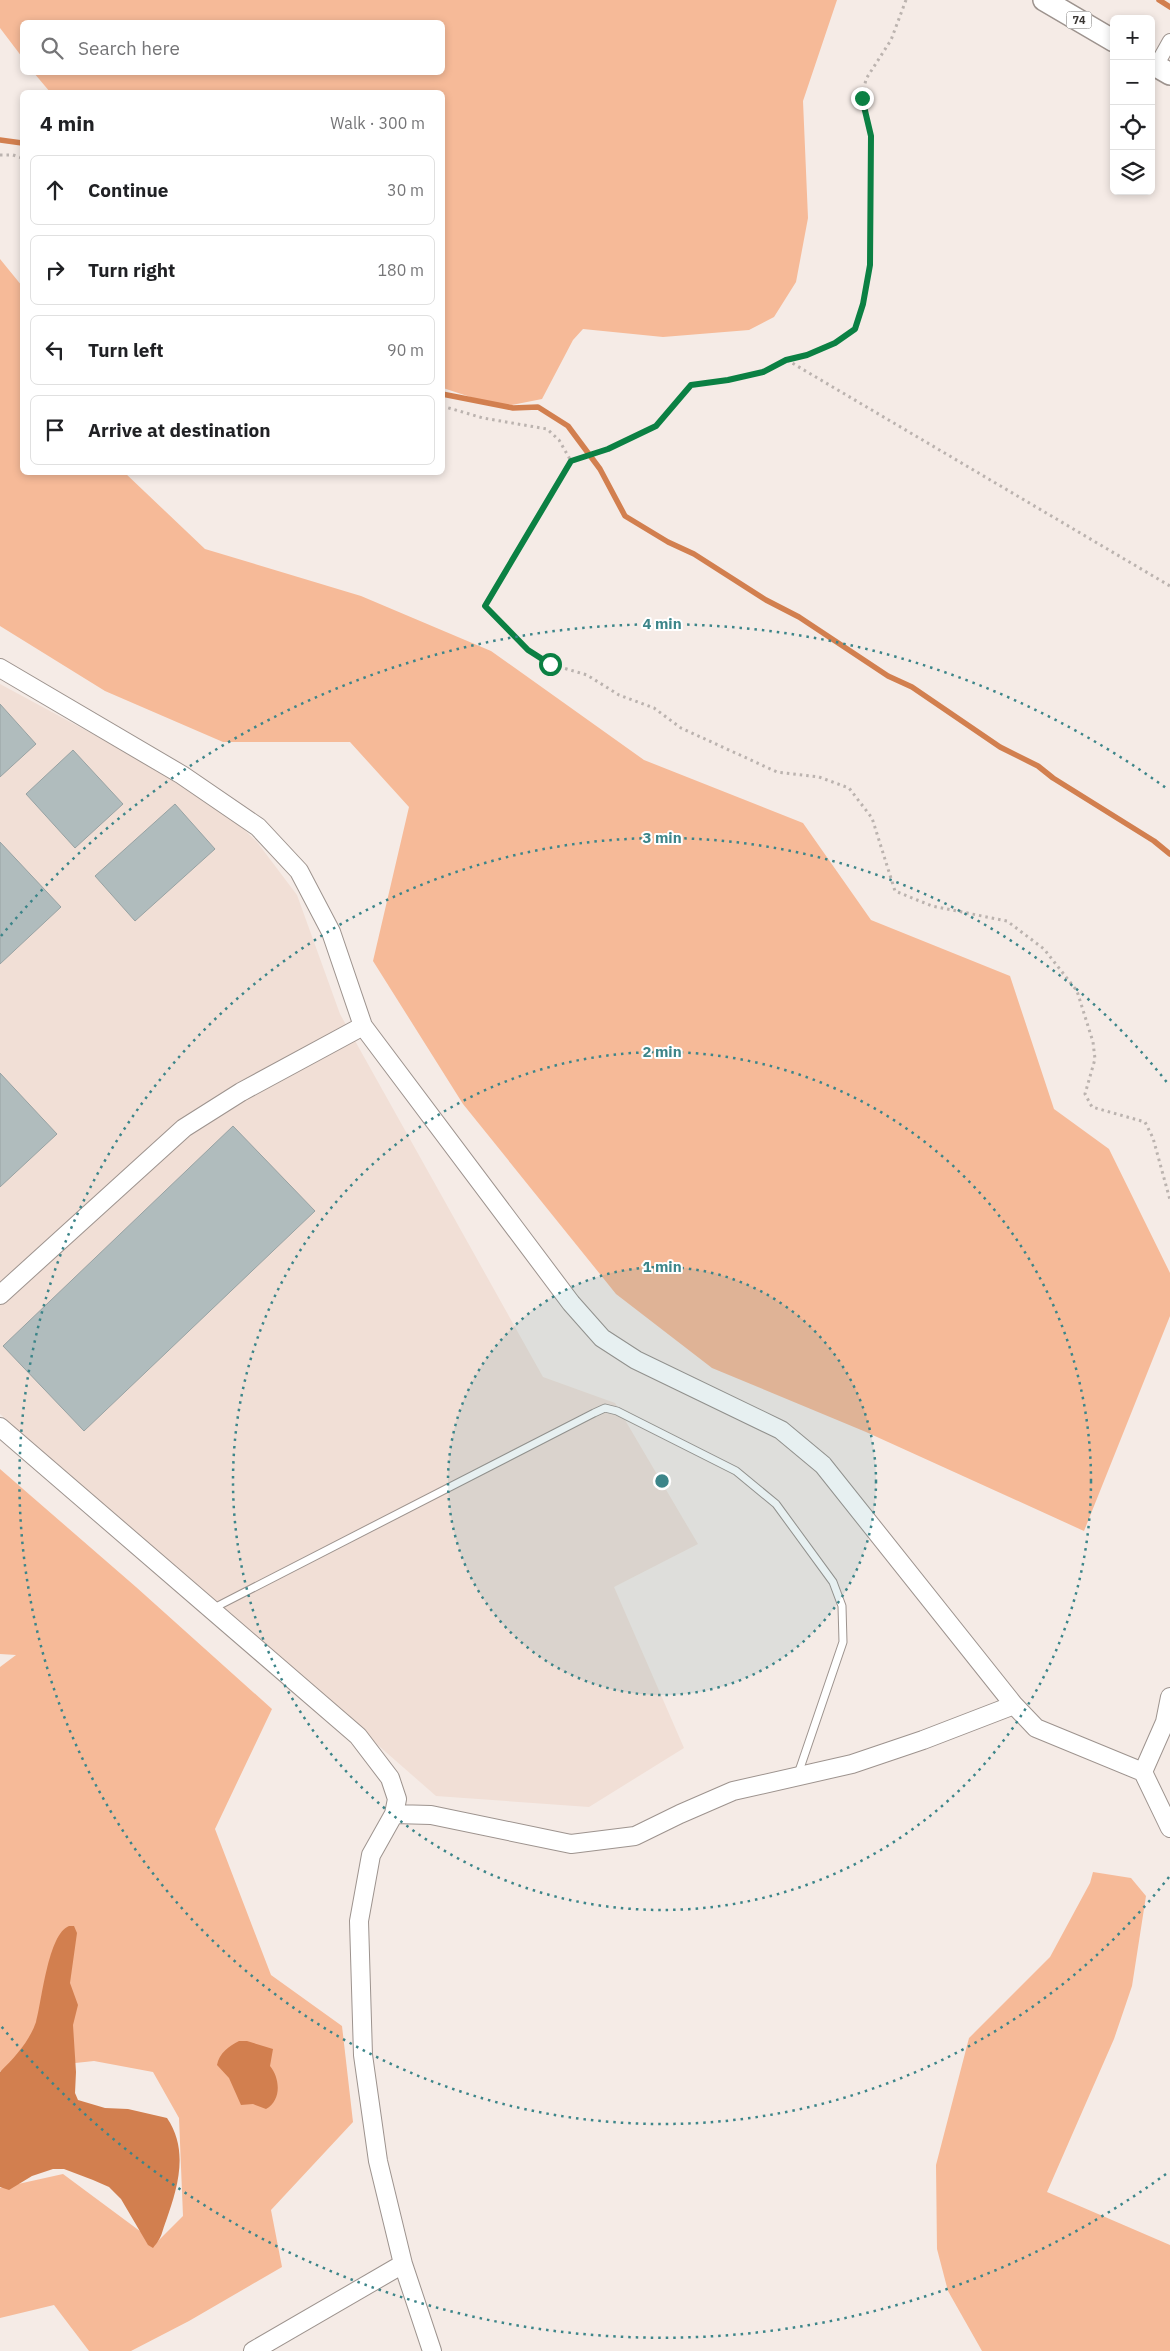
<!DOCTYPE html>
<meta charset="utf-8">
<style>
body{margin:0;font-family:"IBM Plex Sans",sans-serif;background:#f6f6f6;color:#202124}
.controls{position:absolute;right:15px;top:15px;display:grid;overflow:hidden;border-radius:8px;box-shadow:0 2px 8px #0003}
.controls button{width:45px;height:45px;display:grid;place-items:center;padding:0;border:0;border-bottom:1px solid #e0e0e0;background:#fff;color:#202124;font:25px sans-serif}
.stop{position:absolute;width:15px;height:15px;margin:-11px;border:4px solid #0b8043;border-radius:50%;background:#fff}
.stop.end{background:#0b8043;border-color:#fff;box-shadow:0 1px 5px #0008}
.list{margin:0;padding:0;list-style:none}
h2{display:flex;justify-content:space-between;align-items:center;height:65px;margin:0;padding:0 20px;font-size:21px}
h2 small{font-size:16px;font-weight:400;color:#757577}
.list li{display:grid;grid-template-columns:32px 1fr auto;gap:15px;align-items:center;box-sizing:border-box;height:70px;margin:0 10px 10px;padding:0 10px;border:1px solid #e0e0e0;border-radius:8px}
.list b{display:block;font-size:19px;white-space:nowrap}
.list em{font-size:16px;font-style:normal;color:#757577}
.icon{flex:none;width:28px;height:28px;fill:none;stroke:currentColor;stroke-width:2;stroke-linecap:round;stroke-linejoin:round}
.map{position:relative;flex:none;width:1170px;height:2351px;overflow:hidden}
.search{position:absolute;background:#fff;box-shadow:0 2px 8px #0003;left:20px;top:20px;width:425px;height:55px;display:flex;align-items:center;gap:12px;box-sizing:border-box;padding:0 18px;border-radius:8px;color:#757577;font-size:19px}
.panel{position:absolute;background:#fff;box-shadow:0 2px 8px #0003;left:20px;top:90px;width:425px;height:385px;border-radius:8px}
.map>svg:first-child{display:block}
</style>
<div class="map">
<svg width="1170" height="2351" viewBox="0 0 1170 2351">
<rect width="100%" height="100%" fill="#f5ebe6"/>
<!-- built -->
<path fill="#f1dfd6" d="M0 684 211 798 257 842 297 895 340 1014 543 1377 615 1403 698 1544 614 1587 684 1748 589 1807 436 1796 0 1414Z"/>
<!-- green -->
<path fill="#f6ba98" d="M0 0H837L803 101 808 218 796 282 774 317 749 330 663 337 583 329 573 340 542 399 501 407 443 388 442 92H50L34 73 442 72V22H22V57L0 28Z
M0 259 22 286V472L125 473 205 549 361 596 491 651 644 760 803 823 871 920 1010 976 1054 1109 1109 1149 1170 1273V1316L1084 1531 866 1432 712 1368 616 1294 463 1104 373 961 409 807 350 742H223L105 691 0 626Z
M0 1469 136 1587 272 1709 215 1829 271 1975 342 2026 353 2122 271 2210 282 2267 189 2321 131 2351H89L54 2305 0 2318V2188L63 2174 156 2243 183 2216 179 2118 153 2072 94 2061 0 2071V1667L16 1655 0 1654Z
M1093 1872 1131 1878 1146 1896 1132 1986 1114 2039 1047 2192 1170 2245V2351H982L948 2291 937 2249 936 2165 969 2038 1050 1957 1090 1883Z"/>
<!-- water -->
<path fill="#d27f4f" d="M69 1926H74L77 1933 70 1983 78 2005 73 2025 76 2072 75 2093 78 2100 105 2108 128 2109 167 2118C189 2150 178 2187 166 2221 161 2234 163 2236 153 2248L148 2245 121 2199 109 2187 93 2180 64 2169H53L32 2176 9 2190 0 2187V2072C15 2057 29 2042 36 2022 42 2001 48 1934 69 1926Z
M239 2041H247L273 2049 270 2066C280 2078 282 2100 266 2109L253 2104 241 2105 229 2078 217 2065C219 2053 229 2046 239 2041Z"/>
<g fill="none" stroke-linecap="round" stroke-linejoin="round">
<!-- stream -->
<path stroke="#d27f4f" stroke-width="5.5" d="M1159 0 1170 7
M0 140 22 143
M442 394 513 408 538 407 568 426 600 469 625 516 668 542 694 554 766 600 799 617 888 676 912 687 1000 747 1038 766 1053 778 1154 841 1170 854"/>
</g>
<!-- building -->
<path fill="#b0bcbd" stroke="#97a2a3" d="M0 704 36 744 0 777Z
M73 750 123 804 75 848 26 794Z
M175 804 215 849 135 921 95 876Z
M0 842 61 907 0 964Z
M0 1073 57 1134 0 1187Z
M233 1126 315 1211 84 1431 3 1346Z"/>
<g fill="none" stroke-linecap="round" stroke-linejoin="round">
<!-- service casing -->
<g stroke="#9d938e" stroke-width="9">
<path id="service" d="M212 1609 594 1413 605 1408 617 1411 736 1471 776 1504 833 1582 842 1606 843 1642 798 1774"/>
</g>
<!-- minor casing -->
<g stroke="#9d938e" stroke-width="16">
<path id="minor" d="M1156 66 1170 41"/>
</g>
<!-- tertiary casing -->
<g stroke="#9d938e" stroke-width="20">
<path id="tertiary" d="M0 668 182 775 258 827 299 871 331 932 363 1026 571 1303 602 1338 636 1360 781 1430 823 1465 1014 1705 1036 1728 1143 1772 1170 1828
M0 1295 184 1128 241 1092 363 1026
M0 1427 358 1736 390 1778 397 1799 394 1814 371 1855 359 1921 363 2055 378 2161 403 2264 253 2351
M1143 1772 1165 1722 1170 1697
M394 1814 431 1815 571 1844 635 1836 680 1814 733 1791 852 1764 923 1740 1014 1705
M403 2264 432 2351"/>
</g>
<!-- primary casing -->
<g stroke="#9d938e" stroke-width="24">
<path id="primary" d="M1044 0 1114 41
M1151 63 1170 74"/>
</g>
<!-- path -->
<path stroke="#bbb3af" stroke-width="3" stroke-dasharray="2.5 4" stroke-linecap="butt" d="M906 0 891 40 866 79 862 98 871 136 870 265 863 304 855 329 835 343 807 355 786 360 763 372 727 380 691 385 656 426 608 449 571 461 485 606 528 650 550 664 587 675 619 695 654 708 681 728 777 772 819 777 849 788 872 818 895 891 932 906 1007 921 1044 949 1077 991 1093 1042 1095 1059 1085 1094 1092 1107 1145 1122 1153 1138 1170 1200
M0 155H13L22 158
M787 360 1170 586
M442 406 483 418 547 429 559 440 571 461"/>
<!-- service -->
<use href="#service" stroke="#fff" stroke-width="7"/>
<!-- minor -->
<use href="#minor" stroke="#fff" stroke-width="14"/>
<!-- tertiary -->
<use href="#tertiary" stroke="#fff" stroke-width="18"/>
<!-- primary -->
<use href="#primary" stroke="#fff" stroke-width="21"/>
</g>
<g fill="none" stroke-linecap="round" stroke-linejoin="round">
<!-- route -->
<path stroke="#0b8043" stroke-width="6" d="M550 664 528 650 485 606 571 461 608 449 656 426 691 385 728 380 763 372 786 360 807 355 835 343 855 329 863 304 870 265 871 136 862 98"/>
</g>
<!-- distance rings -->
<circle cx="662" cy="1481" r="214" fill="#3c8589" fill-opacity=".12"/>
<g fill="none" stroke="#3c8589" stroke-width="2.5" stroke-dasharray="2.5 5">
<circle cx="662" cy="1481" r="214"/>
<circle cx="662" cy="1481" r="429"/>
<path d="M1169 1877A643 643 0 1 1 1169 1085"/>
<path d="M1166 2174A857 857 0 0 1 1 2026M1 936A857 857 0 0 1 1166 788"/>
</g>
<g text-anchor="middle" stroke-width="4" stroke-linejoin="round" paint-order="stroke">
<!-- shield labels -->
<rect fill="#fff" stroke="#757270" stroke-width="1" x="1066.5" y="11.5" width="25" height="17" rx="4"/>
<g font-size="11" font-weight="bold" fill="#3a3633">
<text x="1079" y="24">74</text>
</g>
</g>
<circle cx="662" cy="1481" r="8" fill="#3c8589" stroke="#fff" stroke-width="2.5"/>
<g font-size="15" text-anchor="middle" font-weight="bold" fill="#3c8589" stroke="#fff" stroke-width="4" stroke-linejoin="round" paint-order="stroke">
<text x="662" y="629">4 min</text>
<text x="662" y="843">3 min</text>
<text x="662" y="1057">2 min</text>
<text x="662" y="1272">1 min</text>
</g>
</svg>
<div class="controls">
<button>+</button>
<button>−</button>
<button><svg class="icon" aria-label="locate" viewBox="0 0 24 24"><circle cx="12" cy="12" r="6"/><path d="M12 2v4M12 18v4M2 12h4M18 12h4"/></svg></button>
<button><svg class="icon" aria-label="layers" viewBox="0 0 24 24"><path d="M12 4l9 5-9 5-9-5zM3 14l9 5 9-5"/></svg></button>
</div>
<div class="stop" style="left:550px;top:664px"></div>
<div class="stop end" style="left:862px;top:98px"></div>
<div class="search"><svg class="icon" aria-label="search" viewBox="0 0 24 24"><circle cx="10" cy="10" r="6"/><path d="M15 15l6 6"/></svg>Search here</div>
<section class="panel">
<h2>4 min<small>Walk · 300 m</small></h2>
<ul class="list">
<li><svg class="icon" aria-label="ahead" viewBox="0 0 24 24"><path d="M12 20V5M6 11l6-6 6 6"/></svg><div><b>Continue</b></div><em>30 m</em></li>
<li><svg class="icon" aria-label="right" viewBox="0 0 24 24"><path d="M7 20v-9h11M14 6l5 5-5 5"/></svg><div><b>Turn right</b></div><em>180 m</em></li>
<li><svg class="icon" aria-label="left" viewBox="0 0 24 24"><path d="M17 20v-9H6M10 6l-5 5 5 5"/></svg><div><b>Turn left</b></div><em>90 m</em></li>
<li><svg class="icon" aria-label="arrive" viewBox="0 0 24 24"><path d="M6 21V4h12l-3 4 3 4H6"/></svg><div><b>Arrive at destination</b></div></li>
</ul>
</section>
</div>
